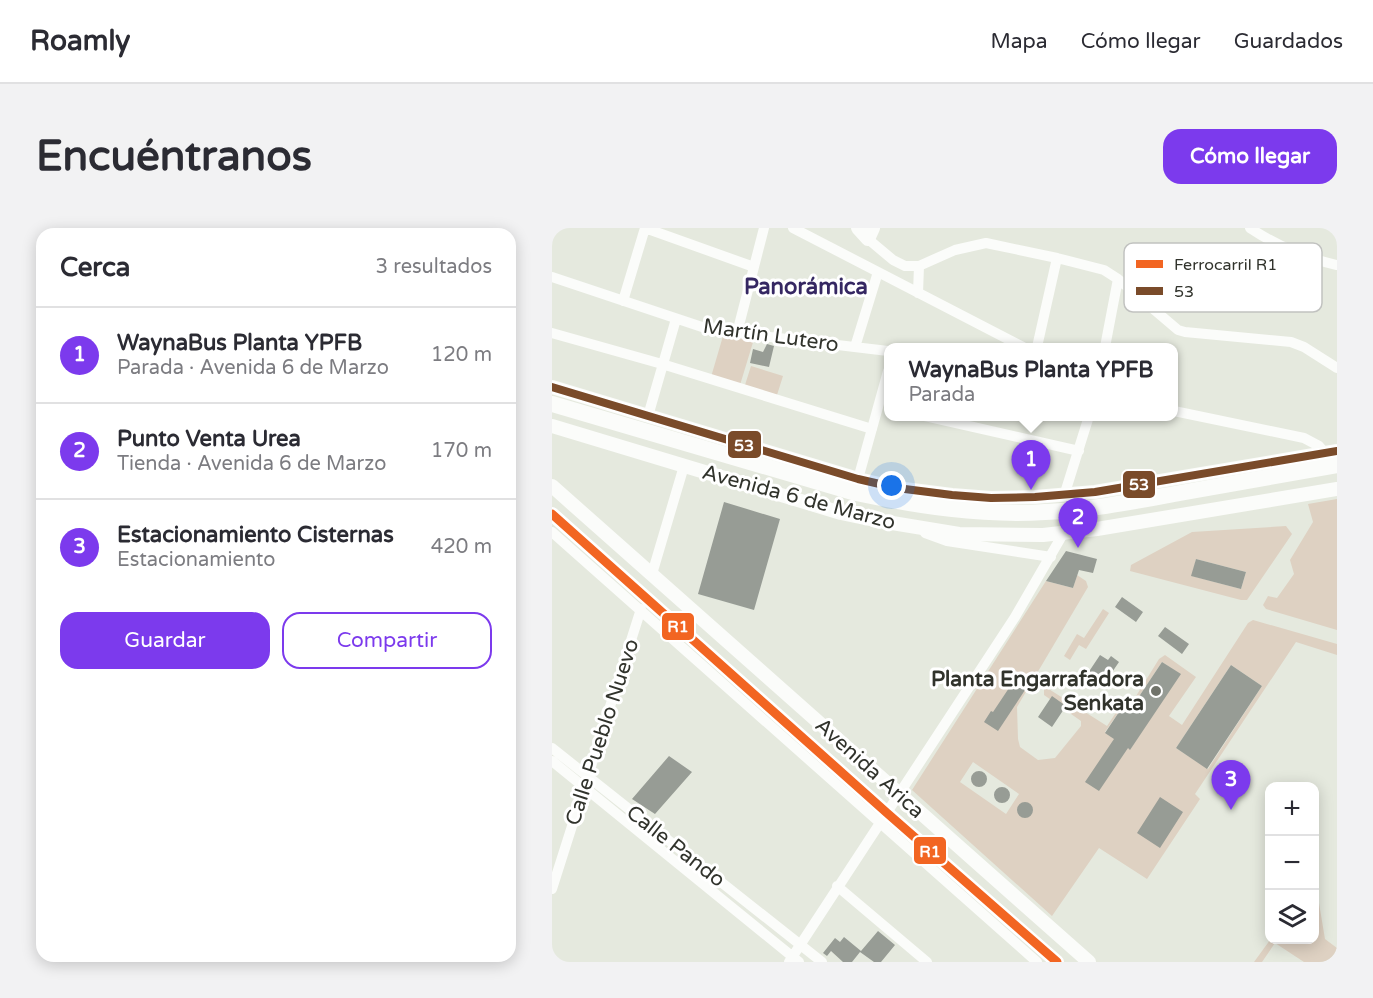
<!DOCTYPE html>
<html lang="es">
<meta charset="utf-8">
<style>
body{margin:0;font-family:"Varela Round",sans-serif;background:#f2f2f3;color:#2b2b33}
.controls{position:absolute;right:18px;bottom:18px;display:grid;overflow:hidden;border-radius:12px;box-shadow:0 3px 15px #0003}
.controls button{width:54px;height:54px;display:grid;place-items:center;padding:0;border:0;border-bottom:2px solid #e1e1e2;background:#fff;color:#2b2b33;font:30px sans-serif}
.you{position:absolute;left:340px;top:258px;width:21px;height:21px;margin:-15px;border:4px solid #fff;border-radius:50%;background:#1a73e8;box-shadow:0 0 0 9px #1a73e833}
.badge{display:grid;place-items:center;width:39px;height:39px;border-radius:50%;background:#7c3aed;color:#fff;font-size:20px;font-weight:700}
.pin{position:absolute;translate:-50% -50px;filter:drop-shadow(0 2px 3px #0008)}
.pin::after{content:'';position:absolute;top:32px;width:21px;height:18px;background:inherit;clip-path:polygon(0 0,100% 0,50% 100%)}
.popup{position:absolute;left:332px;top:115px;width:294px;height:78px;box-sizing:border-box;display:grid;place-content:center;border-radius:12px;background:#fff;filter:drop-shadow(0 2px 4px #0005);font-size:20px;white-space:nowrap;color:#7c7c81}
.popup b{font-size:22px;color:#2b2b33}
.popup::after{content:'';position:absolute;left:50%;top:100%;margin-left:-12px;border:12px solid transparent;border-top-color:#fff}
.list{margin:0;padding:0;list-style:none}
h2{display:flex;justify-content:space-between;align-items:center;height:78px;margin:0;padding:0 24px;font-size:26px}
h2 small{font-size:20px;font-weight:400;color:#7c7c81}
.list li{display:grid;grid-template-columns:39px 1fr auto;gap:18px;align-items:center;box-sizing:border-box;height:96px;padding:0 24px;border-top:2px solid #e1e1e2}
.list b{display:block;font-size:22px;white-space:nowrap}
.list p{margin:0;font-size:20px;white-space:nowrap;color:#7c7c81}
.list em{font-size:20px;font-style:normal;color:#7c7c81}
.actions{display:flex;gap:12px;padding:18px 24px}
.actions a{flex:1;padding:14px 0;border:2px solid #7c3aed;border-radius:18px;text-align:center;font-size:21px;color:#7c3aed}
.actions .main{background:#7c3aed;color:#fff}
.icon{flex:none;width:33px;height:33px;fill:none;stroke:currentColor;stroke-width:2;stroke-linecap:round;stroke-linejoin:round}
.map{position:relative;flex:none;width:785px;height:734px;overflow:hidden;border-radius:18px}
header{display:flex;align-items:center;gap:36px;box-sizing:border-box;height:84px;padding:0 30px;background:#fff;border-bottom:2px solid #e1e1e2}
header strong{font-size:28px}
nav{display:flex;gap:33px;margin-inline-start:auto;font-size:21px}
.intro{display:flex;align-items:center;justify-content:space-between;box-sizing:border-box;height:144px;padding:0 36px}
h1{margin:0;font-size:42px}
.button{padding:15px 27px;border-radius:18px;background:#7c3aed;color:#fff;font-size:21px;font-weight:700}
main{display:flex;gap:36px;padding:0 36px}
aside{flex:1;background:#fff;border-radius:18px;box-shadow:0 3px 15px #0003}
.map>svg:first-child{display:block}
</style>
<header>
<strong>Roamly</strong>
<nav><a>Mapa</a><a>Cómo llegar</a><a>Guardados</a></nav>
</header>
<div class="intro"><h1>Encuéntranos</h1><a class="button">Cómo llegar</a></div>
<main>
<aside>
<h2>Cerca<small>3 resultados</small></h2>
<ul class="list">
<li><span class="badge">1</span><div><b>WaynaBus Planta YPFB</b><p>Parada · Avenida 6 de Marzo</p></div><em>120 m</em></li>
<li><span class="badge">2</span><div><b>Punto Venta Urea</b><p>Tienda · Avenida 6 de Marzo</p></div><em>170 m</em></li>
<li><span class="badge">3</span><div><b>Estacionamiento Cisternas</b><p>Estacionamiento</p></div><em>420 m</em></li>
</ul>
<div class="actions"><a class="main">Guardar</a><a>Compartir</a></div>
</aside>
<div class="map">
<svg width="785" height="734" viewBox="0 0 785 734">
<rect width="100%" height="100%" fill="#e5e9de"/>
<!-- green -->
<path fill="#ded1c2" fill-rule="evenodd" d="M171 108 202 111 188 157 159 149Z
M199 138 231 148 225 167 193 157Z
M785 271V402L714 381 711 377 716 368 725 370 742 346 738 332 761 294 756 276Z
M734 298 740 306 695 372H689L578 343 579 337 640 304ZM644 331 694 344 689 361 640 348Z
M525 347 534 353 536 359 465 479 466 511 468 519 486 532 503 530 529 498V493L492 467V458L555 498 569 477 576 481 607 431 613 427 644 449 617 488 630 497 696 395 701 392 785 416V427L744 414 643 566 648 571 595 651 547 620 500 688 360 562 494 353 521 360ZM610 434 628 446 578 521 553 504 569 481 576 485ZM679 437 710 458 656 541 624 520ZM421 534 467 566 454 586 408 554Z
M551 381 557 385 534 421 527 417 518 432 512 428 525 406 532 410Z
M763 662 765 663 773 711 785 720V734H752L723 715 710 734H702L718 712H762Z"/>
<!-- building -->
<path fill="#979c95" d="M215 116 222 118 217 139 198 135 201 121 211 124Z
M172 274 228 291 202 382 146 366Z
M514 323 545 331 541 345 527 342 521 360 494 353Z
M644 331 694 344 689 361 639 348Z
M570 369 591 384 584 394 563 379Z
M613 399 637 416 630 426 606 408Z
M548 427 556 432 559 428 567 434 552 456 536 445Z
M610 434 629 446 578 522 576 520 547 563 533 554 562 511 553 505 569 481 576 485Z
M679 437 710 458 655 541 624 520Z
M461 454 473 462 446 503 432 494 439 483 441 484Z
M500 468 514 478 500 499 486 489Z
M117 528 140 544 103 586 80 571Z
M419 551a8 8 0 1 1 16 0a8 8 0 1 1-16 0Z
M442 567a8 8 0 1 1 16 0a8 8 0 1 1-16 0Z
M608 569 631 584 608 620 585 605Z
M465 582a8 8 0 1 1 16 0a8 8 0 1 1-16 0Z
M326 703 343 717 329 734H322L308 724 300 734H291L279 723 275 728 271 725 283 710 288 714 292 709 309 723Z"/>
<g fill="none" stroke-linecap="round" stroke-linejoin="round">
<!-- minor -->
<path stroke="#fbfcfa" stroke-width="10" d="M93 0 202 39
M241 0 471 119
M698 0C725 18 753 30 785 37
M316 11 341 32 353 38H367L403 22 434 15 505 30 552 42 566 51 626 102 633 104 739 114 752 119 785 140
M0 49 159 102 336 123
M366 65 367 38
M71 73 93 0
M0 105 110 136 320 201
M185 105 212 0
M303 119 326 44
M485 119 505 30
M553 119 566 51
M622 183 752 210 767 218 773 225
M96 188 124 91
M373 188 527 223
M306 251 336 143
M512 268 537 188
M0 304 485 734
M373 305 395 313 499 329
M100 346 132 238
M0 520 270 734
M0 533 247 734
M285 658 375 734
M0 661 89 381
M237 734 463 389 511 306"/>
<!-- major -->
<path stroke="#fbfcfa" stroke-width="14" d="M306 0 316 11 321 0
M0 159 306 251 345 260 400 267 439 270 483 269 543 264 785 223
M0 198 289 285 322 292 407 306 491 307 545 301 785 261
M0 258 537 734"/>
<!-- highway -->
<path stroke="#fbfcfa" stroke-width="16" d="M0 176 304 265C366 278 430 288 493 284 539 282 584 273 628 265 681 256 733 246 785 237"/>
<!-- bus-1 casing -->
<g stroke="#fff" stroke-width="12">
<path id="bus-1" d="M0 159 306 251 345 260 400 267 439 270 483 269 543 264 785 223"/>
</g>
<!-- bus-1 -->
<use href="#bus-1" stroke="#7a4b2a" stroke-width="8"/>
<!-- rail-1 casing -->
<g stroke="#fff" stroke-width="14">
<path id="rail-1" d="M0 286 335 585 505 734"/>
</g>
<!-- rail-1 -->
<use href="#rail-1" stroke="#f26522" stroke-width="9"/>
</g>
<!-- markers -->
<circle fill="#70736a" stroke="#fff" stroke-width="2" cx="604" cy="463" r="6"/>
<g text-anchor="middle" stroke-width="6" stroke-linejoin="round" paint-order="stroke">
<!-- street labels -->
<g font-size="21" fill="#31332c" stroke="#fff">
<text transform="translate(219 107) rotate(8)" y="7">Martín Lutero</text>
<text transform="translate(247 269) rotate(15)" y="7">Avenida 6 de Marzo</text>
<text transform="translate(50 504) rotate(-72)" y="7">Calle Pueblo Nuevo</text>
<text transform="translate(318 540) rotate(42)" y="7">Avenida Arica</text>
<text transform="translate(124 618) rotate(38)" y="7">Calle Pando</text>
</g>
<!-- poi labels -->
<g font-size="21" font-weight="bold" fill="#31332c" stroke="#fff" text-anchor="end">
<text x="592" y="458">Planta Engarrafadora<tspan x="592" dy="24">Senkata</tspan></text>
</g>
<!-- neighbourhood labels -->
<g font-size="22" font-weight="bold" fill="#352762" stroke="#fff">
<text x="254" y="66">Panorámica</text>
</g>
</g>
<!-- legend -->
<rect x="572" y="15" width="198" height="69" rx="9" fill="#fff" stroke="#c1c2c0" stroke-width="1.5"/>
<rect x="584" y="32" width="27" height="8" fill="#f26522"/>
<rect x="584" y="59" width="27" height="8" fill="#7a4b2a"/>
<g font-size="16" fill="#31332c">
<text x="622" y="42">Ferrocarril R1</text>
<text x="622" y="69">53</text>
</g>
<g stroke="#fff" stroke-width="2">
<rect x="175" y="202" width="35" height="29" rx="6" fill="#7a4b2a"/>
<rect x="570" y="242" width="34" height="29" rx="6" fill="#7a4b2a"/>
<rect x="109" y="384" width="34" height="29" rx="6" fill="#f26522"/>
<rect x="361" y="608" width="34" height="29" rx="6" fill="#f26522"/>
</g>
<g font-size="16" text-anchor="middle" font-weight="bold" fill="#fff">
<text x="192" y="223">53</text>
<text x="587" y="262">53</text>
<text x="126" y="404">R1</text>
<text x="378" y="629">R1</text>
</g>
</svg>
<div class="controls">
<button>+</button>
<button>−</button>
<button><svg class="icon" aria-label="layers" viewBox="0 0 24 24"><path d="M12 4l9 5-9 5-9-5zM3 14l9 5 9-5"/></svg></button>
</div>
<div class="you"></div>
<div class="pin badge" style="left:479px;top:262px">1</div>
<div class="popup"><b>WaynaBus Planta YPFB</b>Parada</div>
<div class="pin badge" style="left:526px;top:320px">2</div>
<div class="pin badge" style="left:679px;top:582px">3</div>
</div>
</main>
